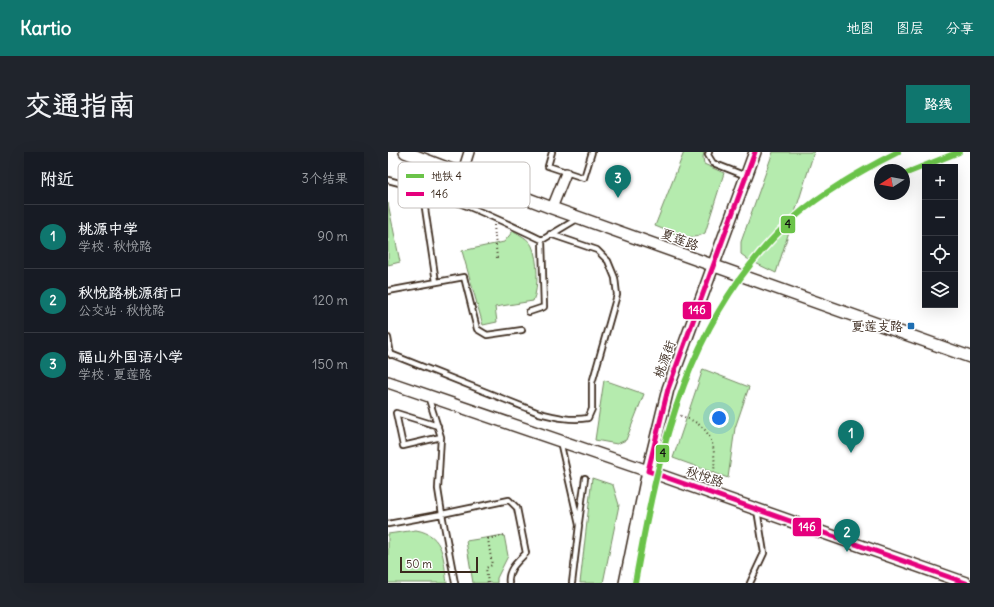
<!DOCTYPE html>
<html lang="zh">
<meta charset="utf-8">
<style>
body{margin:0;font-family:Delius,"LXGW WenKai TC",sans-serif;background:#20242c;color:#f1f3f6}
.controls{position:absolute;right:12px;top:12px;display:grid;overflow:hidden;border-radius:0px;box-shadow:0 4px 16px #0002}
.controls button{width:36px;height:36px;display:grid;place-items:center;padding:0;border:0;border-bottom:1px solid #363941;background:#171b24;color:#f1f3f6;font:20px sans-serif}
.compass{position:absolute;left:486px;top:12px;width:36px;height:36px;border-radius:50%;background:#171b24;box-shadow:0 4px 16px #0002;rotate:259deg}
.scale{position:absolute;left:12px;bottom:10px;width:78px;box-sizing:border-box;padding-left:4px;border:2px solid #3b2a1e;border-top:0;font-size:11px;line-height:14px;white-space:nowrap;color:#3b2a1e;-webkit-text-stroke:3px #fff;paint-order:stroke}
.you{position:absolute;left:331px;top:266px;width:14px;height:14px;margin:-10px;border:3px solid #fff;border-radius:50%;background:#1a73e8;box-shadow:0 0 0 6px #1a73e833}
.badge{display:grid;place-items:center;width:26px;height:26px;border-radius:50%;background:#0f766e;color:#fff;font-size:13px;font-weight:700}
.pin{position:absolute;translate:-50% -33px;filter:drop-shadow(0 1px 2px #0008)}
.pin::after{content:'';position:absolute;top:21px;width:14px;height:12px;background:inherit;clip-path:polygon(0 0,100% 0,50% 100%)}
.list{margin:0;padding:0;list-style:none}
h2{display:flex;justify-content:space-between;align-items:center;height:52px;margin:0;padding:0 16px;font-size:17px}
h2 small{font-size:13px;font-weight:400;color:#9ea1a6}
.list li{display:grid;grid-template-columns:26px 1fr auto;gap:12px;align-items:center;box-sizing:border-box;height:64px;padding:0 16px;border-top:1px solid #363941}
.list b{display:block;font-size:15px;white-space:nowrap}
.list p{margin:0;font-size:13px;white-space:nowrap;color:#9ea1a6}
.list em{font-size:13px;font-style:normal;color:#9ea1a6}
.icon{flex:none;width:22px;height:22px;fill:none;stroke:currentColor;stroke-width:2;stroke-linecap:round;stroke-linejoin:round}
.map{position:relative;flex:none;width:582px;height:431px;overflow:hidden;border-radius:0px}
header{display:flex;align-items:center;gap:24px;box-sizing:border-box;height:56px;padding:0 20px;background:#0f766e;color:#fff}
header strong{font-size:19px}
nav{display:flex;gap:22px;margin-inline-start:auto;font-size:14px}
.intro{display:flex;align-items:center;justify-content:space-between;box-sizing:border-box;height:96px;padding:0 24px}
h1{margin:0;font-size:28px}
.button{padding:10px 18px;border-radius:0px;background:#0f766e;color:#fff;font-size:14px;font-weight:700}
main{display:flex;gap:24px;padding:0 24px}
aside{flex:1;background:#171b24;border-radius:0px;box-shadow:0 4px 16px #0002}
.map>svg:first-child{display:block}
</style>
<header>
<strong>Kartio</strong>
<nav><a>地图</a><a>图层</a><a>分享</a></nav>
</header>
<div class="intro"><h1>交通指南</h1><a class="button">路线</a></div>
<main>
<aside>
<h2>附近<small>3个结果</small></h2>
<ul class="list">
<li><span class="badge">1</span><div><b>桃源中学</b><p>学校 · 秋悦路</p></div><em>90 m</em></li>
<li><span class="badge">2</span><div><b>秋悦路桃源街口</b><p>公交站 · 秋悦路</p></div><em>120 m</em></li>
<li><span class="badge">3</span><div><b>福山外国语小学</b><p>学校 · 夏莲路</p></div><em>150 m</em></li>
</ul>
</aside>
<div class="map">
<svg width="582" height="431" viewBox="0 0 582 431">
<rect width="100%" height="100%" fill="#fff"/>
<filter id="ink" filterUnits="userSpaceOnUse"><feTurbulence type="fractalNoise" baseFrequency=".025" numOctaves="2"/><feDisplacementMap in="SourceGraphic" scale="8" xChannelSelector="R" yChannelSelector="G"/><feConvolveMatrix kernelMatrix="1 2 1 2 8 2 1 2 1" color-interpolation-filters="sRGB"/></filter>
<g filter="url(#ink)">
<!-- green -->
<path fill="#b5ebae" stroke="#788a66" d="M296 0H316L315 5 316 12 336 21 317 81C301 91 283 80 267 74Z
M385 0H426L388 121 361 108 353 102V90Z
M0 51 12 110 0 113Z
M125 79C131 82 141 87 144 94 150 107 151 136 145 149L107 155 109 170 95 173 74 99 116 90Z
M315 217 361 235 347 276 340 326 285 306Z
M216 228 256 242 238 288 229 292 207 288Z
M204 326 225 333 231 353 215 431H192Z
M28 378C57 383 55 407 59 431H0V382Z
M116 383 120 404 109 426V431H85L78 389Z"/>
<g fill="none" stroke-linecap="round" stroke-linejoin="round">
<!-- service casing -->
<g stroke="#3b2a1e" stroke-width="8">
<path id="service" d="M164 0 160 14 196 26 204 0
M321 0 320 3 325 11 358 24
M0 28C54 41 104 64 154 88
M34 36 48 130
M63 47 74 22
M0 139 76 125 89 177 99 183 134 178
M141 160 156 155 154 88 189 67
M0 186 3 203
M0 201 151 261C167 265 183 269 200 266L204 257V231L229 143 227 126 220 109 209 98 162 82
M40 244 53 285 50 337 54 362 121 348 129 356 138 401C129 410 119 418 121 431
M50 274 8 261 15 294 53 285
M172 289 191 373 184 431
M191 370 197 326
M0 372 54 362 67 431
M362 431 376 401 369 358"/>
</g>
<!-- minor casing -->
<g stroke="#3b2a1e" stroke-width="12">
<path id="minor" d="M74 22 81 0
M164 56 178 21"/>
</g>
<!-- tertiary casing -->
<g stroke="#3b2a1e" stroke-width="14">
<path id="tertiary" d="M17 0 164 56 582 205
M0 230 260 319 578 431
M237 431 260 319 280 237 367 0"/>
</g>
<!-- path -->
<path stroke="#3b2a1e" stroke-width="2" stroke-dasharray="1 3" stroke-linecap="butt" d="M106 73 109 106
M285 261C293 264 303 267 310 272 330 285 327 312 325 332
M100 431 98 416 104 413 100 387 116 383"/>
<!-- service -->
<use href="#service" stroke="#fff" stroke-width="4.5"/>
<!-- minor -->
<use href="#minor" stroke="#fff" stroke-width="9"/>
<!-- tertiary -->
<use href="#tertiary" stroke="#fff" stroke-width="11"/>
<!-- bus-1 casing -->
<g stroke="#fff" stroke-width="8">
<path id="bus-1" d="M260 319 578 431
M260 319 280 237 367 0"/>
</g>
<!-- bus-1 -->
<use href="#bus-1" stroke="#e5007d" stroke-width="5"/>
<!-- metro-1 casing -->
<g stroke="#fff" stroke-width="9">
<path id="metro-1" d="M516 22 571 0
M247 431C271 296 300 160 408 64 438 38 474 18 510 0"/>
</g>
<!-- metro-1 -->
<use href="#metro-1" stroke="#6bc349" stroke-width="6"/>
</g>
</g>
<!-- markers -->
<rect fill="#1f6fb2" stroke="#fff" stroke-width="1.5" x="519" y="170" width="8" height="8" rx="2"/>
<g text-anchor="middle" stroke-width="3" stroke-linejoin="round" paint-order="stroke">
<!-- street labels -->
<g font-size="13" fill="#3b2a1e" stroke="#fff">
<text transform="translate(292 87) rotate(20)" y="5">夏莲路</text>
<text transform="translate(276 207) rotate(-70)" y="5">桃源街</text>
<text transform="translate(317 324) rotate(19)" y="5">秋悦路</text>
</g>
<!-- poi labels -->
<g font-size="13" fill="#3b2a1e" stroke="#fff" text-anchor="end">
<text x="515" y="179">夏莲支路</text>
</g>
</g>
<!-- legend -->
<rect x="10" y="10" width="132" height="46" rx="6" fill="#fff" stroke="#c4bfbc" stroke-width="1"/>
<rect x="18" y="22" width="18" height="4" fill="#6bc349"/>
<rect x="18" y="40" width="18" height="4" fill="#e5007d"/>
<g font-size="11" fill="#3b2a1e">
<text x="43" y="28">地铁 4</text>
<text x="43" y="46">146</text>
</g>
<g stroke="#fff" stroke-width="1.5">
<rect x="392" y="63" width="16" height="19" rx="4" fill="#6bc349"/>
<rect x="294" y="149" width="30" height="19" rx="4" fill="#e5007d"/>
<rect x="267" y="292" width="15" height="19" rx="4" fill="#6bc349"/>
<rect x="404" y="365" width="30" height="20" rx="4" fill="#e5007d"/>
</g>
<g font-size="11" text-anchor="middle" font-weight="bold" fill="#fff">
<text x="309" y="162">146</text>
<text x="419" y="379">146</text>
</g>
<g font-size="11" text-anchor="middle" font-weight="bold" fill="#111">
<text x="400" y="76">4</text>
<text x="275" y="305">4</text>
</g>
</svg>
<div class="controls">
<button>+</button>
<button>−</button>
<button><svg class="icon" aria-label="locate" viewBox="0 0 24 24"><circle cx="12" cy="12" r="6"/><path d="M12 2v4M12 18v4M2 12h4M18 12h4"/></svg></button>
<button><svg class="icon" aria-label="layers" viewBox="0 0 24 24"><path d="M12 4l9 5-9 5-9-5zM3 14l9 5 9-5"/></svg></button>
</div>
<svg class="compass" viewBox="-18 -18 36 36"><path d="M0-13l5 13h-10z" fill="#e53935"/><path d="M0 13l5-13h-10z" fill="#9ea1a6"/></svg>
<div class="scale">50 m</div>
<div class="you"></div>
<div class="pin badge" style="left:463px;top:301px">1</div>
<div class="pin badge" style="left:459px;top:400px">2</div>
<div class="pin badge" style="left:230px;top:46px">3</div>
</div>
</main>
